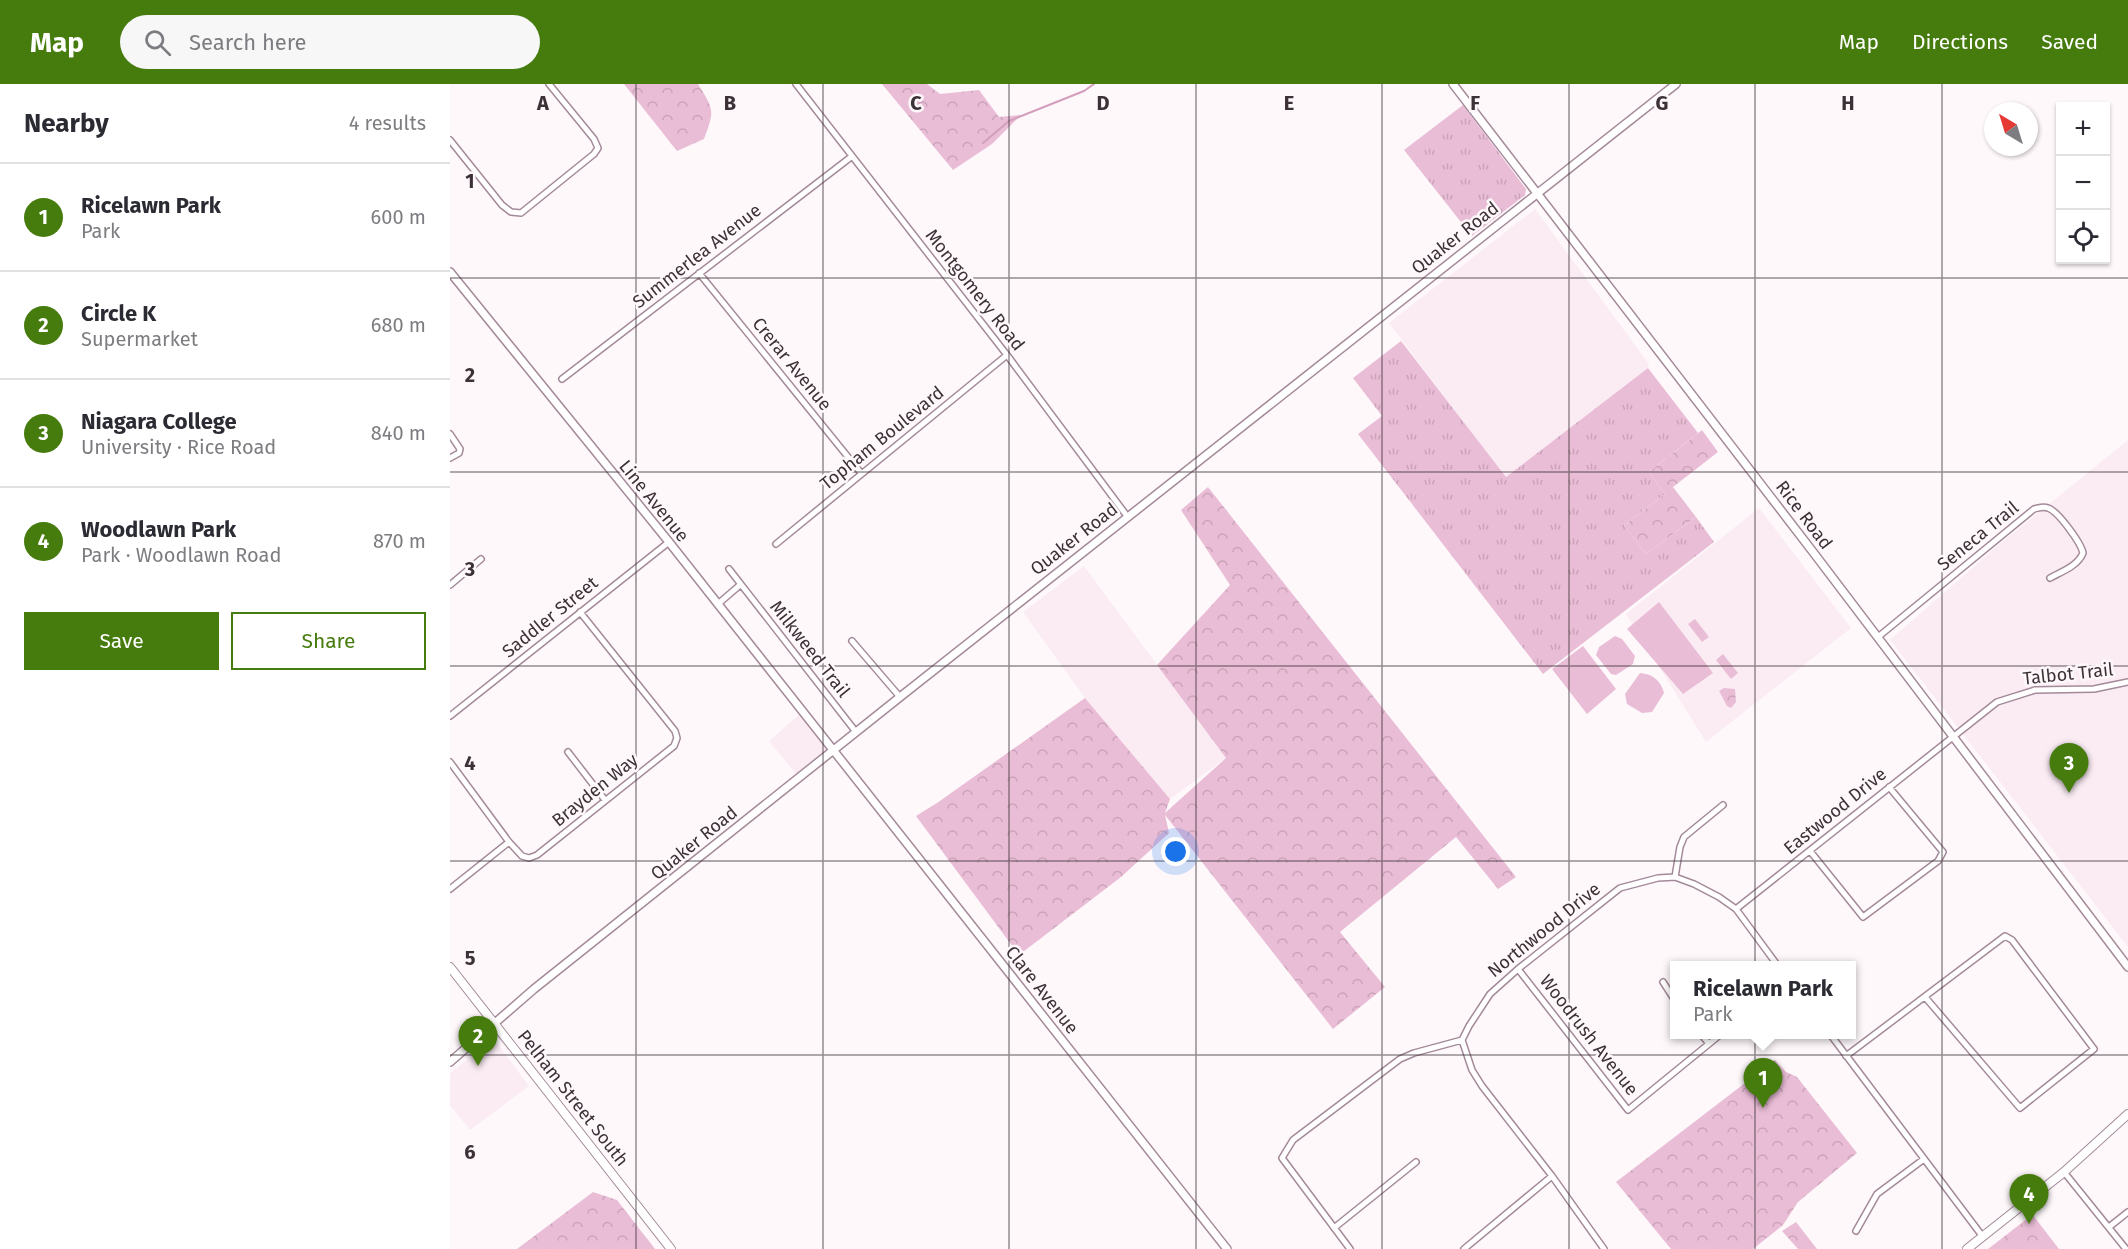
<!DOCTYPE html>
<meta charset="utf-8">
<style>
body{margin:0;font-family:"Fira Sans",sans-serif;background:#f7f7f7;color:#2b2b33}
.controls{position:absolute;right:18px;top:18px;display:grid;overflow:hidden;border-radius:0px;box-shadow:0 2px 4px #0004}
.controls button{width:54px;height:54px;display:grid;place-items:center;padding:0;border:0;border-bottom:2px solid #e1e1e2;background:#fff;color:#2b2b33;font:30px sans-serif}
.compass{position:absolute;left:1534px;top:18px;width:54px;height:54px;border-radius:50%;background:#fff;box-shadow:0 2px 4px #0004;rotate:322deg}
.you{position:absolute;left:726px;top:768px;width:21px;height:21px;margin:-15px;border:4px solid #fff;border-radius:50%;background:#1a73e8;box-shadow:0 0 0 9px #1a73e833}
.badge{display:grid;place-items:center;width:39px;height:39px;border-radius:50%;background:#467b0d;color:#fff;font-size:20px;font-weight:700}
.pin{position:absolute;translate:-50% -50px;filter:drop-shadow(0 2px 3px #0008)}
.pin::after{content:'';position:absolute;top:32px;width:21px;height:18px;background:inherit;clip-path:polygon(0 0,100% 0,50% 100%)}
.popup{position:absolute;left:1220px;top:877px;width:186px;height:78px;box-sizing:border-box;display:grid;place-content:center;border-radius:0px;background:#fff;filter:drop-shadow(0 2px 4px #0005);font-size:20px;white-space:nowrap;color:#7c7c81}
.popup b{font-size:22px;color:#2b2b33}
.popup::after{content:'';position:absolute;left:50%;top:100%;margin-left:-12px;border:12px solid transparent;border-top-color:#fff}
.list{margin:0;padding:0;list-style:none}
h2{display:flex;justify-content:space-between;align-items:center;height:78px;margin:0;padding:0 24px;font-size:26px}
h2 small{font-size:20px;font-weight:400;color:#7c7c81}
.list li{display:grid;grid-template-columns:39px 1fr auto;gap:18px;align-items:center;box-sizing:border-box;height:108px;padding:0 24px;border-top:2px solid #e1e1e2}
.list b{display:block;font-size:22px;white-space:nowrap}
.list p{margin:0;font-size:20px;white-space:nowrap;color:#7c7c81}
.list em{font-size:20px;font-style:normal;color:#7c7c81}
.actions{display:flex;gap:12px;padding:18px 24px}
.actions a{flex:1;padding:14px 0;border:2px solid #467b0d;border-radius:0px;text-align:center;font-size:21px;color:#467b0d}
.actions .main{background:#467b0d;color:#fff}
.icon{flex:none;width:33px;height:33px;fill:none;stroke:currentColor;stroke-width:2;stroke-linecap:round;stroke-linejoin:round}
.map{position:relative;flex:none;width:1678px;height:1165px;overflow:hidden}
header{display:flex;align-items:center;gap:36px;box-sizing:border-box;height:84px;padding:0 30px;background:#467b0d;color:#fff}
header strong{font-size:28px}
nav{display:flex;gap:33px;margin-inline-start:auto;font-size:21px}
.search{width:420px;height:54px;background:#f7f7f7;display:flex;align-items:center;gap:15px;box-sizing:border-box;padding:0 21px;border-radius:33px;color:#7c7c81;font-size:22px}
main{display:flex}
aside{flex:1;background:#fff}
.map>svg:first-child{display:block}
</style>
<header>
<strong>Map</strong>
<div class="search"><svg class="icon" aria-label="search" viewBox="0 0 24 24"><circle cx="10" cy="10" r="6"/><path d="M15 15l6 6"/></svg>Search here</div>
<nav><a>Map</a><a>Directions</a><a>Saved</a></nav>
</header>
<main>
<aside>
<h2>Nearby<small>4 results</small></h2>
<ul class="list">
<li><span class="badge">1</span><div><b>Ricelawn Park</b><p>Park</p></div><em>600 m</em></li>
<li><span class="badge">2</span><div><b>Circle K</b><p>Supermarket</p></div><em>680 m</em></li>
<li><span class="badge">3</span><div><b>Niagara College</b><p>University · Rice Road</p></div><em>840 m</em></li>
<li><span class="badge">4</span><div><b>Woodlawn Park</b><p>Park · Woodlawn Road</p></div><em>870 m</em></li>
</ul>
<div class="actions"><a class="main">Save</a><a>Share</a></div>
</aside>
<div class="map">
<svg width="1678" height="1165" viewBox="0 0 1678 1165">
<defs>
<pattern id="grass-tufts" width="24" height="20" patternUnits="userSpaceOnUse" patternTransform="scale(1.5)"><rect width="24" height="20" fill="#eabdd7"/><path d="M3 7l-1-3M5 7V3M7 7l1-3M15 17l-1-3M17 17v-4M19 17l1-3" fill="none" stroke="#caa3b9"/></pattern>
<pattern id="forest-crowns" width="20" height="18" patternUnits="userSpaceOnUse" patternTransform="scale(1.5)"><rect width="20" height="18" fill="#eabdd7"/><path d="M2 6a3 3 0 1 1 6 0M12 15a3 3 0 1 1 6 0" fill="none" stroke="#caa3b9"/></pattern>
</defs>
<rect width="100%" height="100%" fill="#fef8fb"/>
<!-- built -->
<path fill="#fbecf4" d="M1085 125 1199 280 1198 284 1056 394 939 239Z
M1678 356V863L1440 556 1545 464Z
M1309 424 1401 544 1256 658 1176 530Z
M634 482 776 674 720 715 635 614 573 528Z
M350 630 378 664 346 690 319 657Z
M40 956 47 959 79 1002 20 1046 0 1021V989L37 960Z"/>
<!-- grass -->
<path fill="url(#grass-tufts)" d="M1013 21 1076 105 1075 111 1022 152 954 66Z
M951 257 1056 393 1198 284 1248 349 1199 388 1215 410 1174 441 1196 470 1246 433 1264 458 1093 590 908 350 932 332 903 294Z"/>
<!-- forest -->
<path fill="url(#forest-crowns)" d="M174 0H248C264 26 265 26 254 55L227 67Z
M432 0H477L490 10 529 6 549 33 571 31 542 60 503 86Z
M1252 346 1268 368 1223 403 1246 433 1196 470 1174 441 1215 410 1199 388Z
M758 403 1066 793 1048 805 1006 753 890 848 935 903 883 945 715 731 719 749 671 793 569 871 466 732 487 719 635 614 720 715 715 729 776 674 707 581 780 501 731 426Z
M1274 604 1285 605 1286 618 1281 624 1277 622 1269 607Z
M1325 976 1336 988 1347 993 1407 1069 1348 1118 1333 1141 1303 1165H1221L1166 1098Z
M143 1108 167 1116 205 1165H67Z
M1582 1130 1609 1165H1538L1582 1131Z
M1346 1138 1367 1165H1348L1332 1147Z"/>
<!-- pitch -->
<path fill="#eabdd7" d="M1209 518 1263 589 1233 610 1177 545Z
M1245 535 1259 553 1252 558 1238 540Z
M1165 552 1172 555 1185 572 1183 580 1166 591 1161 590 1146 571 1149 563Z
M1133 562 1166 605 1137 630 1102 585Z
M1273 570 1288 589 1281 595 1266 576Z
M1190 589C1203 590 1211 597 1214 609L1202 628 1192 629 1177 620 1175 610Z"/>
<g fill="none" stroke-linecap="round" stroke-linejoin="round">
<!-- stream -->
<path stroke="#d39ebc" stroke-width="2" d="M533 59 559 37 634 7 644 0"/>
<!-- minor casing -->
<g stroke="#a48a99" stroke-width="8">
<path id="minor" d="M346 0 557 271 677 432
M0 56 52 121 61 128 71 129 144 70 148 64 144 55 99 0
M249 189 411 389
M112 295 401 73
M0 350 10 365 9 369 0 374
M326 460 557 271
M279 485 406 648
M0 501 31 475
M268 520 290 501
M1428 553 1584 425C1589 424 1593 422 1598 424 1608 427 1631 459 1633 469 1628 482 1611 488 1600 494
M402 557 450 613
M0 632 219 458
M118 668 155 716
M0 678 59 758 72 772 79 774 87 771 224 662 227 654 225 647 130 528
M1360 767 1413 833 1488 777 1493 768 1439 703
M1225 793 1230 763 1234 753 1273 721
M0 805 59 758
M1286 825 1547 618 1585 606 1644 605 1678 598
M1068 885 1178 1026 1271 950
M1213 898 1224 915
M1251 950 1259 960
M1380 950 1533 1153
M1396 972 1555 852 1562 856 1644 965 1570 1024 1475 913
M1614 1088 1676 1165
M1659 1143 1678 1128
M884 1144 966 1078
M1406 1147 1427 1110 1474 1075
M900 1165 832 1074 843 1056 950 975 964 969 1012 956
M1014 1165 1102 1092
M1154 1165 1102 1092 1032 1002 1022 986 1012 956 1019 942 1040 910 1068 885 1170 804 1208 794 1225 793 1244 800 1269 813 1286 825 1328 882"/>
</g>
<!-- tertiary casing -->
<g stroke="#a48a99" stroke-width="10">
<path id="tertiary" d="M1003 0 1363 468 1678 883
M0 188 219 458 777 1165
M0 978 84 905 450 613 1226 0"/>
</g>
<!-- secondary casing -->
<g stroke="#a48a99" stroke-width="10">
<path id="secondary" d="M0 883 221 1165
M1517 1165 1614 1088 1678 1030"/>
</g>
<!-- minor -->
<use href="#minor" stroke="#fff" stroke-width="5"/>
<!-- tertiary -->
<use href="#tertiary" stroke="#fff" stroke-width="7"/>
<!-- secondary -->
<use href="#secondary" stroke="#fff" stroke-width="8"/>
</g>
<!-- grid -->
<path fill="none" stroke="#3c3137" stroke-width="1.5" stroke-opacity="0.55" d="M186 0V1165M373 0V1165M559 0V1165M746 0V1165M932 0V1165M1119 0V1165M1305 0V1165M1492 0V1165M0 194H1678M0 388H1678M0 582H1678M0 777H1678M0 971H1678"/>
<g text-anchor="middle" stroke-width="5" stroke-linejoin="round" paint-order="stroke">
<!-- street labels -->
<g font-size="18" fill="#3c3137" stroke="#fef8fb">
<text transform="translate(1005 154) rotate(-38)" y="6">Quaker Road</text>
<text transform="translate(247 172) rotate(-38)" y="6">Summerlea Avenue</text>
<text transform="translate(525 206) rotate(52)" y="6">Montgomery Road</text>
<text transform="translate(342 280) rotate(51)" y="6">Crerar Avenue</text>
<text transform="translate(432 354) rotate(-39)" y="6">Topham Boulevard</text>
<text transform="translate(204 417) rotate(51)" y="6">Line Avenue</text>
<text transform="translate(1354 431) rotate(53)" y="6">Rice Road</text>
<text transform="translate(1528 452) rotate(-39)" y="6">Seneca Trail</text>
<text transform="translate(624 455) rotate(-38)" y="6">Quaker Road</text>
<text transform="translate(100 533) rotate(-39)" y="6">Saddler Street</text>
<text transform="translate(360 565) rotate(52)" y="6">Milkweed Trail</text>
<text transform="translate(1618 590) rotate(-6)" y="6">Talbot Trail</text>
<text transform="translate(145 706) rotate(-39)" y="6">Brayden Way</text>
<text transform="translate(1385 727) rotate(-39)" y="6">Eastwood Drive</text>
<text transform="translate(244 759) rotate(-39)" y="6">Quaker Road</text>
<text transform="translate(1094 846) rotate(-39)" y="6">Northwood Drive</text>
<text transform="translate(592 906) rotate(52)" y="6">Clare Avenue</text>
<text transform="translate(1139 951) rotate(52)" y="6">Woodrush Avenue</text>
<text transform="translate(123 1014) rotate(52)" y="6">Pelham Street South</text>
</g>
</g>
<g font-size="20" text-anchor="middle" font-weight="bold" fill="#3c3137" stroke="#fef8fb" stroke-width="5" stroke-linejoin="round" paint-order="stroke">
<text x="93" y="26">A</text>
<text x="280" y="26">B</text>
<text x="466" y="26">C</text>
<text x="653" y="26">D</text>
<text x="839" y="26">E</text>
<text x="1025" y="26">F</text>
<text x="1212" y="26">G</text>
<text x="1398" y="26">H</text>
<text x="20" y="104">1</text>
<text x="20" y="298">2</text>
<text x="20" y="492">3</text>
<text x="20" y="686">4</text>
<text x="20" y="881">5</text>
<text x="20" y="1075">6</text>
</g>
</svg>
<div class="controls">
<button>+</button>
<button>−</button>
<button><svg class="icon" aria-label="locate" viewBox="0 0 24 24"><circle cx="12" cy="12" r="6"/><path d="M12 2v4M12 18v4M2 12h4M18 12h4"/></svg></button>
</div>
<svg class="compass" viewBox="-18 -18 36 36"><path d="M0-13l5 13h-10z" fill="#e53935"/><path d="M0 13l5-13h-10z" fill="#7c7c81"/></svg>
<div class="you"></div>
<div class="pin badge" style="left:1313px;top:1024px">1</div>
<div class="popup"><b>Ricelawn Park</b>Park</div>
<div class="pin badge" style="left:28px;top:982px">2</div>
<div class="pin badge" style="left:1619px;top:709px">3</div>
<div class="pin badge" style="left:1579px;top:1140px">4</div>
</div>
</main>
